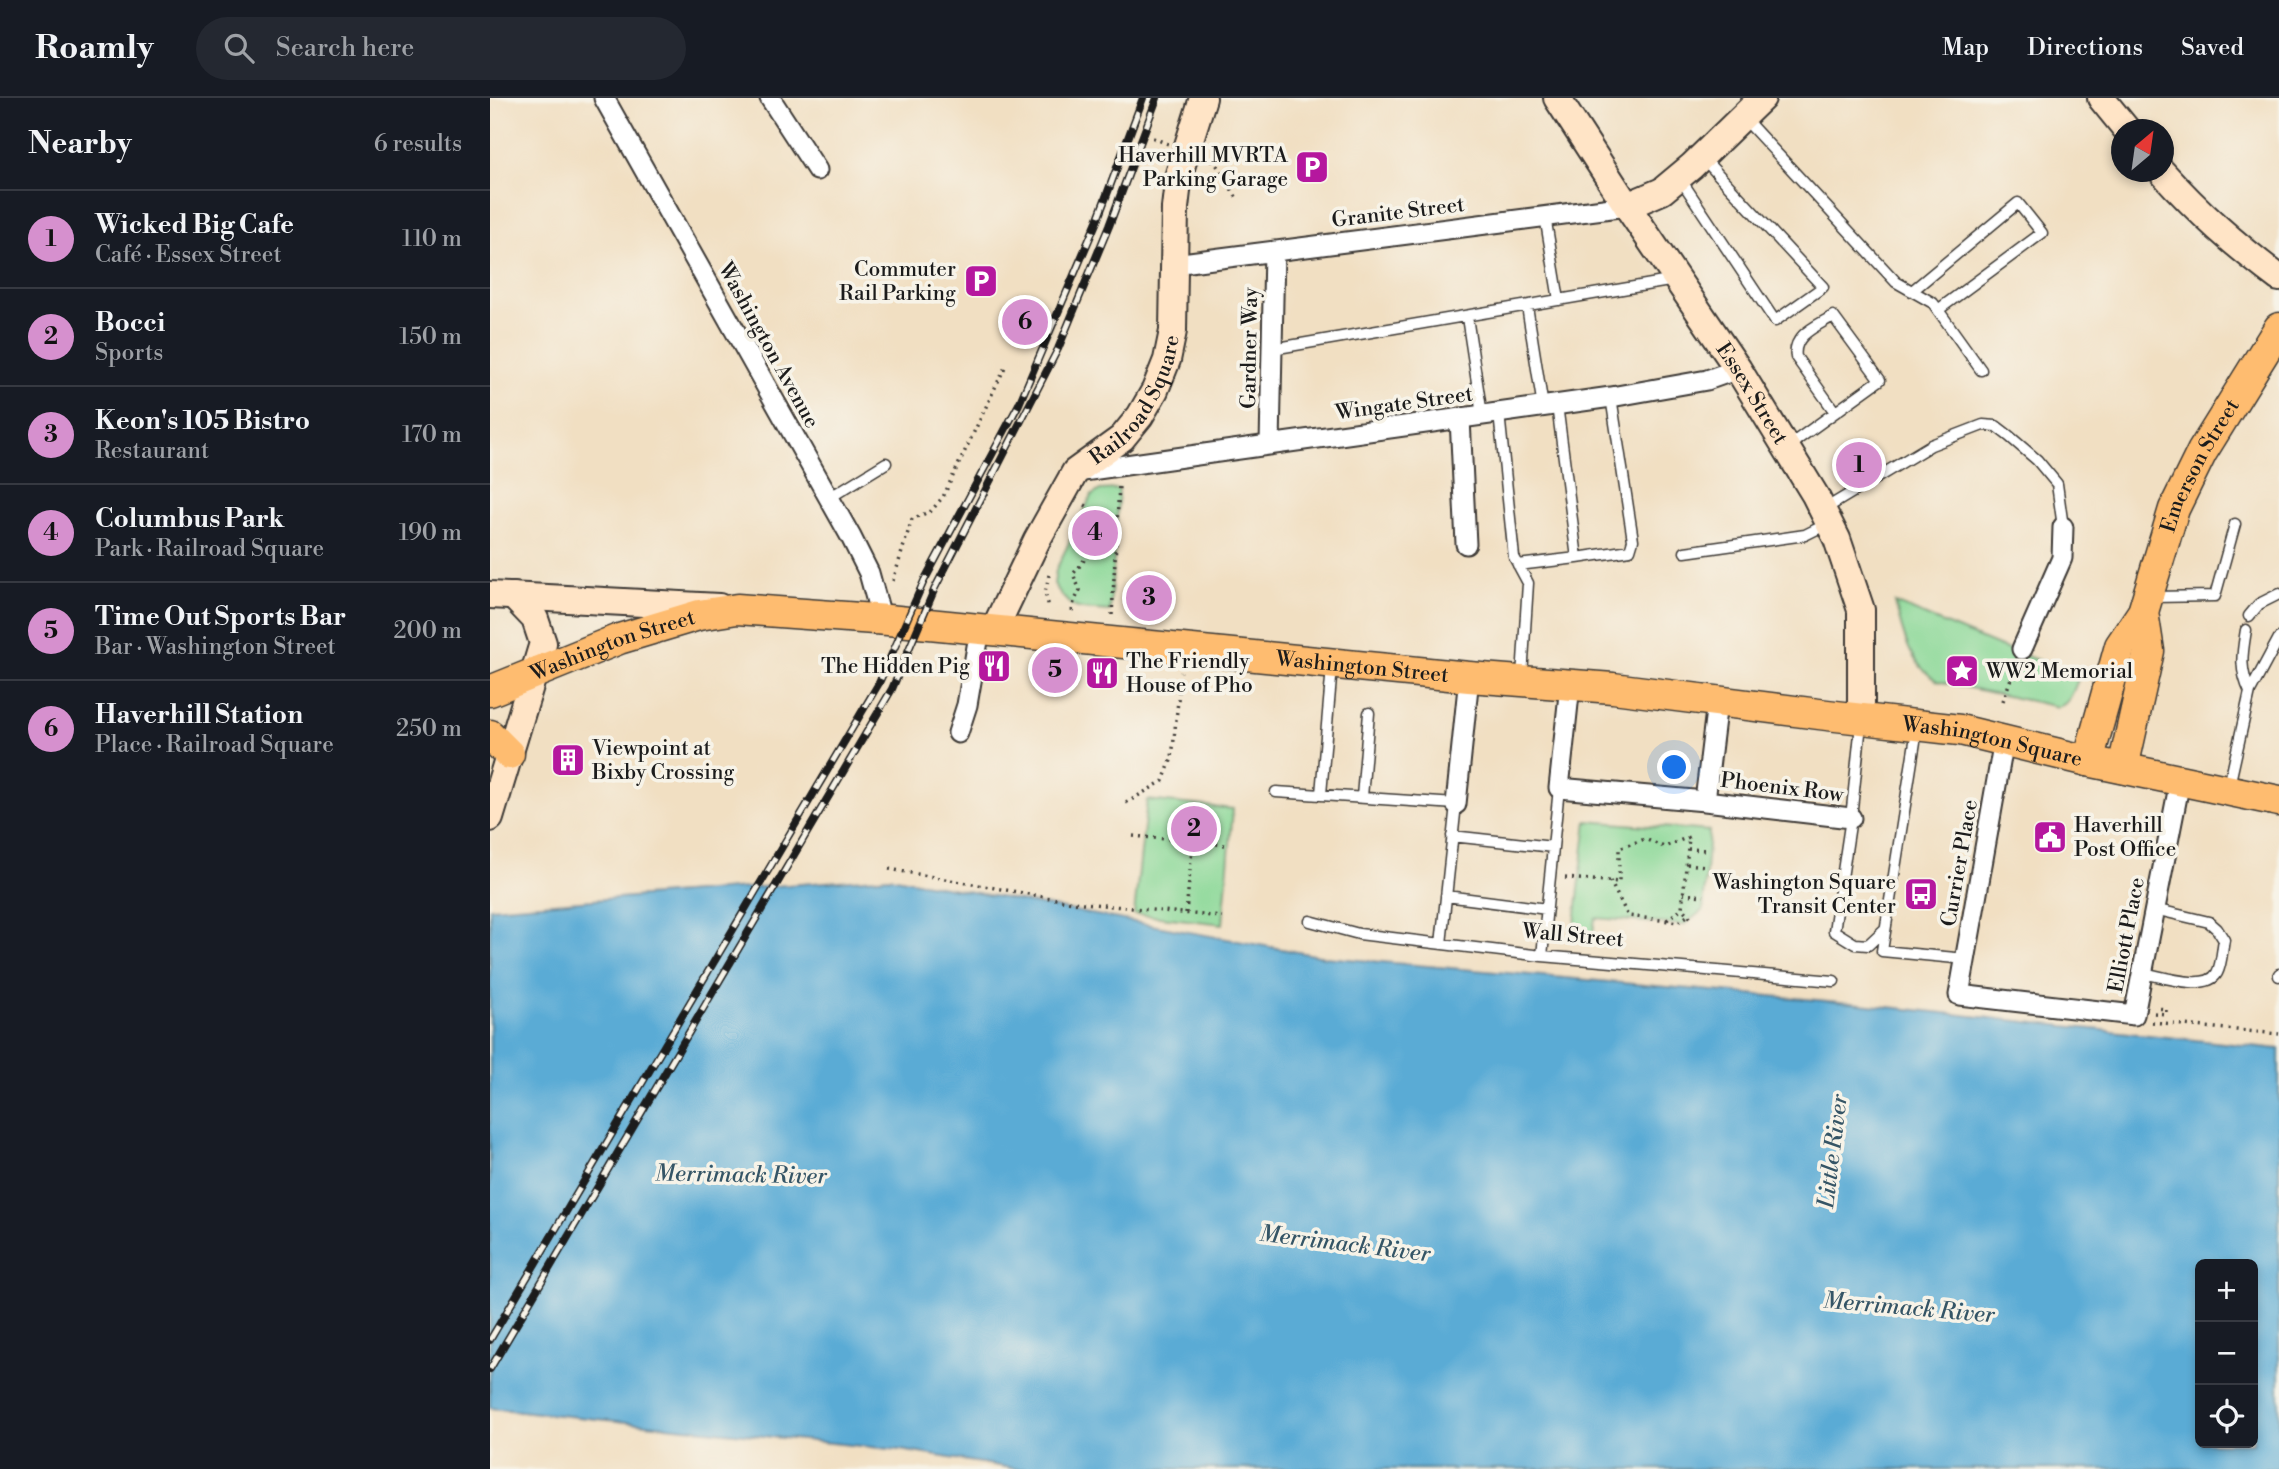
<!DOCTYPE html>
<meta charset="utf-8">
<style>
body{margin:0;font-family:"Libre Bodoni",serif;background:#242831;color:#f1f3f6}
.controls{position:absolute;right:21px;bottom:21px;display:grid;overflow:hidden;border-radius:10px;box-shadow:0 4px 10px #0003}
.controls button{width:63px;height:63px;display:grid;place-items:center;padding:0;border:0;border-bottom:2px solid #363941;background:#171b24;color:#f1f3f6;font:35px sans-serif}
.compass{position:absolute;left:1621px;top:21px;width:63px;height:63px;border-radius:50%;background:#171b24;box-shadow:0 4px 10px #0003;rotate:29deg}
.you{position:absolute;left:1185px;top:670px;width:24px;height:24px;margin:-18px;border:5px solid #fff;border-radius:50%;background:#1a73e8;box-shadow:0 0 0 10px #1a73e833}
.badge{display:grid;place-items:center;width:46px;height:46px;border-radius:50%;background:#d690ce;color:#111;font-size:23px;font-weight:700}
.pin{position:absolute;translate:-50% -50%;border:4px solid #fff;box-shadow:0 2px 7px #0006}
.list{margin:0;padding:0;list-style:none}
h2{display:flex;justify-content:space-between;align-items:center;height:91px;margin:0;padding:0 28px;font-size:30px}
h2 small{font-size:23px;font-weight:400;color:#9ea1a6}
.list li{display:grid;grid-template-columns:46px 1fr auto;gap:21px;align-items:center;box-sizing:border-box;height:98px;padding:0 28px;border-top:2px solid #363941}
.list b{display:block;font-size:26px;white-space:nowrap}
.list p{margin:0;font-size:23px;white-space:nowrap;color:#9ea1a6}
.list em{font-size:23px;font-style:normal;color:#9ea1a6}
.icon{flex:none;width:38px;height:38px;fill:none;stroke:currentColor;stroke-width:2;stroke-linecap:round;stroke-linejoin:round}
.map{position:relative;flex:none;width:1789px;height:1371px;overflow:hidden}
header{display:flex;align-items:center;gap:42px;box-sizing:border-box;height:98px;padding:0 35px;background:#171b24;border-bottom:2px solid #363941}
header strong{font-size:33px}
nav{display:flex;gap:38px;margin-inline-start:auto;font-size:24px}
.search{width:490px;height:63px;background:#242831;display:flex;align-items:center;gap:18px;box-sizing:border-box;padding:0 24px;border-radius:38px;color:#9ea1a6;font-size:26px}
main{display:flex}
aside{flex:1;background:#171b24}
.map>svg:first-child{display:block}
</style>
<header>
<strong>Roamly</strong>
<div class="search"><svg class="icon" aria-label="search" viewBox="0 0 24 24"><circle cx="10" cy="10" r="6"/><path d="M15 15l6 6"/></svg>Search here</div>
<nav><a>Map</a><a>Directions</a><a>Saved</a></nav>
</header>
<main>
<aside>
<h2>Nearby<small>6 results</small></h2>
<ul class="list">
<li><span class="badge">1</span><div><b>Wicked Big Cafe</b><p>Café · Essex Street</p></div><em>110 m</em></li>
<li><span class="badge">2</span><div><b>Bocci</b><p>Sports</p></div><em>150 m</em></li>
<li><span class="badge">3</span><div><b>Keon's 105 Bistro</b><p>Restaurant</p></div><em>170 m</em></li>
<li><span class="badge">4</span><div><b>Columbus Park</b><p>Park · Railroad Square</p></div><em>190 m</em></li>
<li><span class="badge">5</span><div><b>Time Out Sports Bar</b><p>Bar · Washington Street</p></div><em>200 m</em></li>
<li><span class="badge">6</span><div><b>Haverhill Station</b><p>Place · Railroad Square</p></div><em>250 m</em></li>
</ul>
</aside>
<div class="map">
<svg width="1789" height="1371" viewBox="0 0 1789 1371">
<rect width="100%" height="100%" fill="#f7f3e8"/>
<filter id="ink" filterUnits="userSpaceOnUse"><feTurbulence type="fractalNoise" baseFrequency=".0143" numOctaves="2"/><feDisplacementMap in="SourceGraphic" scale="14" xChannelSelector="R" yChannelSelector="G"/><feConvolveMatrix kernelMatrix="1 2 1 2 8 2 1 2 1" color-interpolation-filters="sRGB"/></filter>
<filter id="wash" filterUnits="userSpaceOnUse"><feTurbulence type="fractalNoise" baseFrequency=".00686" numOctaves="4" result="noise"/><feDisplacementMap in="SourceGraphic" scale="28" xChannelSelector="R" yChannelSelector="G"/><feGaussianBlur stdDeviation="1.57" result="paint"/><feColorMatrix in="noise" values="0 0 0 0 0 0 0 0 0 0 0 0 0 0 0 0 0 1.4 0 .05"/><feComposite in="paint" operator="in"/></filter>
<g filter="url(#wash)">
<rect width="100%" height="100%" fill="#f1dfc2"/>
<!-- green -->
<path fill="#8ad897" stroke="#537a5a" stroke-width="2" d="M629 391 620 513C587 510 583 516 564 486L566 472 601 398 610 392Z
M1405 505 1508 548 1590 577C1584 589 1582 605 1568 609L1447 583C1417 563 1414 537 1405 505Z
M657 702 743 711 733 826 644 816Z
M1097 723 1219 733 1213 812 1194 827 1105 820 1103 836 1084 834Z"/>
<!-- water -->
<path fill="#5aabd5" stroke="#3b6478" stroke-width="2" fill-rule="evenodd" d="M400 779 835 859 1361 905 1789 951V1371H528L410 1352 0 1310V810ZM1710 1166H1763V1345H1710Z"/>
</g>
<g filter="url(#ink)">
<g fill="none" stroke-linecap="round" stroke-linejoin="round">
<!-- lane casing -->
<g stroke="#3c3935" stroke-width="13">
<path id="lane" d="M1253 19 1406 184 1443 205 1491 272
M1189 79 1285 223 1333 189 1212 59
M1055 118 1069 202
M1422 193 1528 105 1552 135 1448 212
M1037 208 1053 309
M977 219 992 317
M782 251 1185 182
M1009 315 1024 459 1038 485 1032 579
M1297 349 1390 282 1343 218C1327 228 1302 237 1306 259L1345 314
M339 400 396 365
M1333 412 1441 347 1493 327 1506 328 1519 338 1547 362 1567 386 1573 429
M1195 454 1315 437 1339 425
M1087 460 1140 452 1143 442 1121 299
M1028 467 1087 460 1067 307
M1662 499 1725 498 1745 426
M1759 518 1769 506 1789 496
M1756 532C1752 557 1749 570 1760 594
M1371 626 1361 720 1344 833 1365 846 1378 847 1395 831
M1427 631 1392 853 1476 861
M1739 688 1760 594 1789 540
M786 694 966 706 951 846
M831 696 842 569
M872 699 879 615
M962 738 1063 749
M956 798 1057 811
M820 823 869 836 1052 858 1344 883
M1052 858 1069 690
M1653 875C1670 878 1717 894 1727 875 1732 866 1732 851 1734 842L1727 831 1719 824 1664 811
M1789 876V878"/>
</g>
<!-- street casing -->
<g stroke="#3c3935" stroke-width="23">
<path id="street" d="M114 0 361 439 379 475 392 522
M280 0 327 72
M684 166 1137 108
M970 320 976 446
M780 347 784 153
M586 374 1121 299 1217 282 1248 271
M1532 551 1572 460 1573 429
M1080 587 1069 690 1215 703 1361 720
M468 635 477 607 490 531
M1514 642 1469 897 1644 917 1690 683
M1215 703 1227 604
M966 706 979 579"/>
</g>
<!-- secondary casing -->
<g stroke="#3c3935" stroke-width="30">
<g id="secondary">
<path id="s1" d="M1067 0 1137 108 1248 271 1325 397 1347 441 1371 512V622"/>
<path d="M1611 0 1637 32"/>
<path d="M1672 74C1710 116 1744 146 1789 180"/>
<path d="M1137 108 1172 93 1202 68 1272 0"/>
<path d="M0 497 229 509"/>
<path id="s2" d="M504 532 547 442 585 374 632 340 650 318 665 292 677 262 683 233 685 110 689 76 713 0"/>
<path d="M0 720 53 545 45 521 23 498"/>
</g>
</g>
<!-- primary casing -->
<g stroke="#3c3935" stroke-width="33">
<g id="primary">
<path id="s3" d="M0 593 129 541 209 517 247 511 398 522 979 579 1123 590 1337 617 1470 632 1598 663 1789 703"/>
<path d="M0 637 19 656"/>
<path id="s4" d="M1598 663 1630 548 1653 514 1684 411 1712 354 1789 230"/>
<path d="M1633 670 1659 553 1653 514"/>
</g>
</g>
<!-- path -->
<path stroke="#3c3935" stroke-width="3.5" stroke-dasharray="2 5" stroke-linecap="butt" d="M559 477 555 495 559 509
M403 483 422 421 441 413 453 399 515 269
M582 513 584 504 590 492 583 476 593 464 602 444 598 433C603 419 611 415 593 406
M622 517 629 387
M1513 603 1525 569
M636 705 673 683 682 660 691 574
M643 738 696 743 697 748 702 750 707 749 710 744 735 747
M1198 751 1218 752
M1197 766 1216 768
M399 771 583 804 732 819
M1075 780 1129 784V750L1155 741 1174 749 1199 739 1192 810 1202 821
M1120 783 1138 818 1188 824 1199 817
M1193 796 1214 798
M696 815 702 751
M1177 822 1192 810
M1664 915 1676 916V911L1666 910
M1662 924 1789 936"/>
<!-- lane -->
<use href="#lane" stroke="#fff" stroke-width="10"/>
<!-- street -->
<use href="#street" stroke="#fff" stroke-width="19"/>
<!-- secondary -->
<use href="#secondary" stroke="#ffe4c6" stroke-width="26"/>
<!-- primary -->
<use href="#primary" stroke="#febc70" stroke-width="30"/>
<!-- rail casing -->
<g stroke="#1c1c1c" stroke-width="8">
<path id="rail" d="M0 1242 389 585 434 483 529 306 607 123 653 0
M0 1271 402 591 445 490 568 251 619 128 667 0"/>
</g>
<!-- rail -->
<use href="#rail" stroke="#f7f3e8" stroke-width="5" stroke-dasharray="16" stroke-linecap="butt"/>
<!-- path-bridge -->
<path stroke="#3c3935" stroke-width="3.5" stroke-dasharray="2 5" stroke-linecap="butt" d="M663 40 725 64 748 102"/>
</g>
</g>
<!-- icons -->
<defs>
<g id="parking-square" transform="scale(1.75)"><rect x="-9" y="-9" width="18" height="18" rx="4" fill="#b5179e" stroke="#f7f3e8"/><path d="M-3.5-5.5H1a3.5 3.5 0 0 1 0 7H-1V5.5H-3.5ZM-1-3.4V-.6H.8a1.4 1.4 0 0 0 0-2.8Z" fill="#fff"/></g>
<g id="restaurant-square" transform="scale(1.75)"><rect x="-9" y="-9" width="18" height="18" rx="4" fill="#b5179e" stroke="#f7f3e8"/><path d="M-5-6h1v4h1v-4h1v4h1v-4h1v5L-1.5 .5V6h-2V.5L-5-1ZM5-6V6H3V1.5H1.5Q1.5-4 5-6Z" fill="#fff"/></g>
<g id="sight-square" transform="scale(1.75)"><rect x="-9" y="-9" width="18" height="18" rx="4" fill="#b5179e" stroke="#f7f3e8"/><path d="M0-6L1.8-2.2L6-1.7L2.9 1.2L3.7 5.4L0 3.3L-3.7 5.4L-2.9 1.2L-6-1.7L-1.8-2.2Z" fill="#fff"/></g>
<g id="building-square" transform="scale(1.75)"><rect x="-9" y="-9" width="18" height="18" rx="4" fill="#b5179e" stroke="#f7f3e8"/><path d="M-4-6H4V6H1V3H-1V6H-4ZM-2.5-4.3h1.7v1.8h-1.7ZM.8-4.3h1.7v1.8H.8ZM-2.5-1h1.7V.8h-1.7ZM.8-1h1.7V.8H.8Z" fill="#fff"/></g>
<g id="civic-square" transform="scale(1.75)"><rect x="-9" y="-9" width="18" height="18" rx="4" fill="#b5179e" stroke="#f7f3e8"/><path d="M-.6-6.5H3V-4.5H.6V-3L4-1V1h2V6H-6V1h2V-1L-.6-3ZM-1.2 2.5V6h2.4V2.5Z" fill="#fff"/></g>
<g id="bus-square" transform="scale(1.75)"><rect x="-9" y="-9" width="18" height="18" rx="4" fill="#b5179e" stroke="#f7f3e8"/><path d="M-5-6H5V4H4V6H2V4H-2V6H-4V4H-5ZM-3.5-4V0h7V-4ZM-3.5 1.2v1.5H-2V1.2ZM2 1.2v1.5H3.5V1.2Z" fill="#fff"/></g>
</defs>
<g fill-rule="evenodd">
<use href="#parking-square" x="822" y="69"/>
<use href="#parking-square" x="491" y="183"/>
<use href="#restaurant-square" x="504" y="568"/>
<use href="#sight-square" x="1472" y="573"/>
<use href="#restaurant-square" x="612" y="575"/>
<use href="#building-square" x="78" y="662"/>
<use href="#civic-square" x="1560" y="739"/>
<use href="#bus-square" x="1431" y="796"/>
</g>
<g text-anchor="middle" stroke-width="7" stroke-linejoin="round" paint-order="stroke">
<!-- poi labels -->
<g font-size="21" fill="#1c1c1c" stroke="#f7f3e8" text-anchor="end">
<text x="798" y="64">Haverhill MVRTA<tspan x="798" dy="24">Parking Garage</tspan></text>
<text x="466" y="178">Commuter<tspan x="466" dy="24">Rail Parking</tspan></text>
<text x="636" y="570" text-anchor="start">The Friendly<tspan x="636" dy="24">House of Pho</tspan></text>
<text x="480" y="575">The Hidden Pig</text>
<text x="1496" y="580" text-anchor="start">WW2 Memorial</text>
<text x="102" y="657" text-anchor="start">Viewpoint at<tspan x="102" dy="24">Bixby Crossing</tspan></text>
<text x="1584" y="734" text-anchor="start">Haverhill<tspan x="1584" dy="24">Post Office</tspan></text>
<text x="1406" y="791">Washington Square<tspan x="1406" dy="24">Transit Center</tspan></text>
</g>
<!-- street labels -->
<g font-size="21" fill="#1c1c1c" stroke="#f7f3e8">
<text transform="translate(908 114) rotate(-7)" y="7">Granite Street</text>
<text transform="translate(279 247) rotate(61)" y="7">Washington Avenue</text>
<text transform="translate(759 250) rotate(-89)" y="7">Gardner Way</text>
<text dy="7" stroke="none"><textPath href="#s1" startOffset="354">Essex Street</textPath></text>
<text dy="7" stroke="none"><textPath href="#s2" startOffset="275">Railroad Square</textPath></text>
<text transform="translate(914 305) rotate(-8)" y="7">Wingate Street</text>
<text dy="7" stroke="none"><textPath href="#s4" startOffset="318">Emerson Street</textPath></text>
<text dy="7" stroke="none"><textPath href="#s3" startOffset="131">Washington Street</textPath></text>
<text dy="7" stroke="none"><textPath href="#s3" startOffset="889">Washington Street</textPath></text>
<text dy="7" stroke="none"><textPath href="#s3" startOffset="1524">Washington Square</textPath></text>
<text transform="translate(1292 689) rotate(7)" y="7">Phoenix Row</text>
<text transform="translate(1469 765) rotate(-80)" y="7">Currier Place</text>
<text transform="translate(1083 837) rotate(5)" y="7">Wall Street</text>
<text transform="translate(1636 837) rotate(-79)" y="7">Elliott Place</text>
</g>
<!-- water labels -->
<g font-size="23" font-style="italic" fill="#355566" stroke="#f7f3e8">
<text transform="translate(1342 1053) rotate(-83)" y="8">Little River</text>
<text transform="translate(251 1076) rotate(1)" y="8">Merrimack River</text>
<text transform="translate(855 1145) rotate(7)" y="8">Merrimack River</text>
<text transform="translate(1419 1209) rotate(5)" y="8">Merrimack River</text>
</g>
</g>
</svg>
<div class="controls">
<button>+</button>
<button>−</button>
<button><svg class="icon" aria-label="locate" viewBox="0 0 24 24"><circle cx="12" cy="12" r="6"/><path d="M12 2v4M12 18v4M2 12h4M18 12h4"/></svg></button>
</div>
<svg class="compass" viewBox="-18 -18 36 36"><path d="M0-13l5 13h-10z" fill="#e53935"/><path d="M0 13l5-13h-10z" fill="#9ea1a6"/></svg>
<div class="you"></div>
<div class="pin badge" style="left:1369px;top:367px">1</div>
<div class="pin badge" style="left:704px;top:731px">2</div>
<div class="pin badge" style="left:659px;top:500px">3</div>
<div class="pin badge" style="left:605px;top:435px">4</div>
<div class="pin badge" style="left:565px;top:572px">5</div>
<div class="pin badge" style="left:535px;top:224px">6</div>
</div>
</main>
